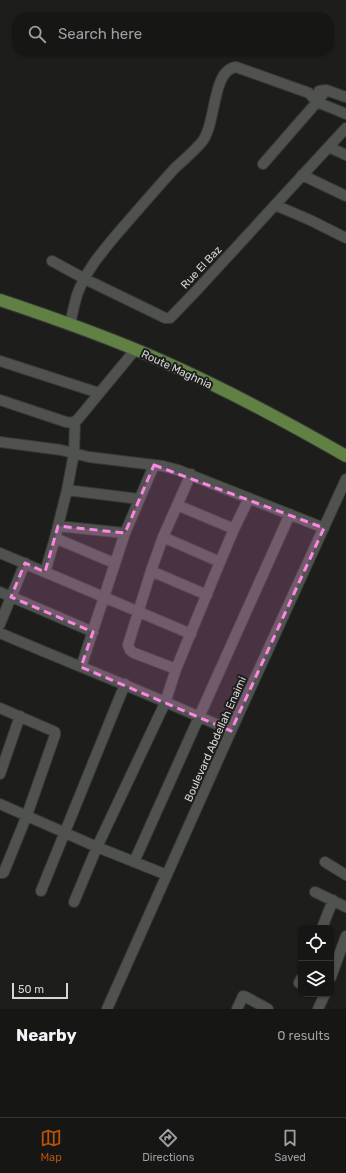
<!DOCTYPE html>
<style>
body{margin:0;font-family:Rubik,sans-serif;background:#232322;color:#f1f3f6}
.controls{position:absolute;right:12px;bottom:12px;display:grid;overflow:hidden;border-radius:8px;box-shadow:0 1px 3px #0004}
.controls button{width:36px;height:36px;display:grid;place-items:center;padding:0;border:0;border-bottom:1px solid #353534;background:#161615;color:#f1f3f6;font:20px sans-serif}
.scale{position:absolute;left:12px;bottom:10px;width:56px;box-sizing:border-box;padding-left:4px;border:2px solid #d5d6d4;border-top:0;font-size:11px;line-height:14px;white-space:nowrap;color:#d5d6d4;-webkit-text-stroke:3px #1d1e1c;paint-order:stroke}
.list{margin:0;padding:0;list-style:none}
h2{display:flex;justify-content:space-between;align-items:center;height:52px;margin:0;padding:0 16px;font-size:17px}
h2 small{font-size:13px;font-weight:400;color:#9e9fa0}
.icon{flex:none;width:22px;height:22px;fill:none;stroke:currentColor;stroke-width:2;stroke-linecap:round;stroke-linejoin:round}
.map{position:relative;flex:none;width:346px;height:1009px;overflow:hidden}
.search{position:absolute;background:#161615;box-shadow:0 1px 3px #0004;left:12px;right:12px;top:12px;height:44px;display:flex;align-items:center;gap:10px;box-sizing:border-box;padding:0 14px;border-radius:16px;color:#9e9fa0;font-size:15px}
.sheet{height:108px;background:#161615}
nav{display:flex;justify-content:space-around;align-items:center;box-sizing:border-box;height:56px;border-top:1px solid #353534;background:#161615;font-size:11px;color:#9e9fa0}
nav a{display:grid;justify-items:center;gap:2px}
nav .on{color:#b45309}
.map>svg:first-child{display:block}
</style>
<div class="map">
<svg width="346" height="1009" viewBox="0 0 346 1009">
<rect width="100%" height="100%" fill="#1d1e1c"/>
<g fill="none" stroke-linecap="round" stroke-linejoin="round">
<!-- minor casing -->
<g stroke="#383937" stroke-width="12">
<path id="minor" d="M319 91 326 90 346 97
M329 147 346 155
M263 164 317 102 326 90
M302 175 346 196
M275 205 310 220 346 238
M52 261 85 279 157 314 165 318H170L196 291 346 128
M70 325C72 315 74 305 77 295 85 272 101 253 117 234 136 212 155 190 175 168 184 160 193 152 201 143 217 126 211 70 236 67L309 93 317 102 346 114
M0 361 99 393
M0 400 66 422 73 423 78 419 135 350
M0 442 61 450 89 457 163 466 178 470 324 528
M67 490 139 499
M177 505 234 529
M58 526 125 533
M163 537 220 562
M55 538 114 563
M0 553 191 634
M151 571 207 595
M45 572 55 538 67 490 74 453 75 422
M0 592 93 632
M0 624 25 563
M0 633C77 666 155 696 231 731
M81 667 125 533 154 465
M176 669 134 653 130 650 128 645 151 571 163 537 191 474
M0 708 53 731 55 732V735L27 815 4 872 3 873H0
M0 774 20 716
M0 804 97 847 167 875
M134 862 290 514
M325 862 346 875
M41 891 125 684
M315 892 346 907
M74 902 97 847 165 703 176 669 220 562 234 529 249 498
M322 928 333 900
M331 977 346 936
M299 983 301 979
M107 1009 231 731 346 479
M237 1009 243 996 246 997 268 1009
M318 1009 325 994"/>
</g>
<!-- major casing -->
<g stroke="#383937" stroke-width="14">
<path id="major" d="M0 300C54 318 108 337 160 360 224 388 285 421 346 456"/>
</g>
<!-- minor -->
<use href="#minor" stroke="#50524f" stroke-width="10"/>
<!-- major -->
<use href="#major" stroke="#618144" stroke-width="12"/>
</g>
<!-- marked area -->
<path fill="#fc86e3" fill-opacity="0.2" stroke="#fc86e3" stroke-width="3" stroke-dasharray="8 5" stroke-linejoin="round" d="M154 465 324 528 231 731 81 667 93 632 11 597 25 563 45 572 58 526 125 533Z"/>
<g text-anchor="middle" stroke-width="4" stroke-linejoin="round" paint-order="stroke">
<!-- street labels -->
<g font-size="11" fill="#d5d6d4" stroke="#1d1e1c">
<text transform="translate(201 267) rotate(-47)" y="4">Rue El Baz</text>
<text transform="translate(177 369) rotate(25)" y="4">Route Maghnia</text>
<text transform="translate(215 739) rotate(-66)" y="4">Boulevard Abdellah Enaimi</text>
</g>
</g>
</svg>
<div class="controls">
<button><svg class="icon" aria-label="locate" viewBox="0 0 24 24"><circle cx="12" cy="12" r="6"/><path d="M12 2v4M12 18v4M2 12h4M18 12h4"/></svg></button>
<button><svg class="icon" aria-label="layers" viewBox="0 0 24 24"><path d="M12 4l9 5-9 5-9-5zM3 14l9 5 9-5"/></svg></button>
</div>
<div class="scale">50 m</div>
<div class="search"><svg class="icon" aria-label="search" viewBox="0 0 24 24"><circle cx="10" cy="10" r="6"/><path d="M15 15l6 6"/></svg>Search here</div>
</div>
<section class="sheet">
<h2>Nearby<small>0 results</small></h2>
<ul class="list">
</ul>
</section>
<nav>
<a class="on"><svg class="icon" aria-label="map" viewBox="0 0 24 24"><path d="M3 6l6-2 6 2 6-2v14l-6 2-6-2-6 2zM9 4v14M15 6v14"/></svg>Map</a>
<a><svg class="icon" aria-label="directions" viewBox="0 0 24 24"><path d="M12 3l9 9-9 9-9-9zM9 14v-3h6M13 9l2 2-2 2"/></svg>Directions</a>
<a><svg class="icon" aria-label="saved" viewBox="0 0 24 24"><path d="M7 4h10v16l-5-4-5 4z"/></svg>Saved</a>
</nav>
